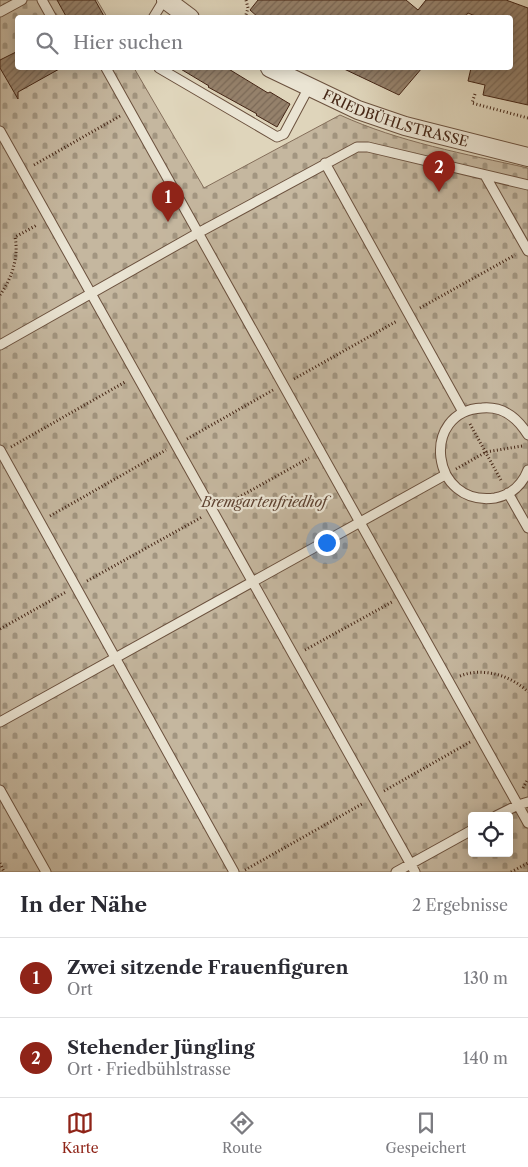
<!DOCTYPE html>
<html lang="de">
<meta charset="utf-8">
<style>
body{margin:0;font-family:"Libre Caslon Text",serif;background:#f7f7f7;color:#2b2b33}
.controls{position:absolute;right:15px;bottom:15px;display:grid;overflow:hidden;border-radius:5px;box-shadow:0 2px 12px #0003}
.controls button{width:45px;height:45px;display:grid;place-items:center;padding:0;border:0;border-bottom:1px solid #e1e1e2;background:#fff;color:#2b2b33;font:25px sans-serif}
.you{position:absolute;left:326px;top:542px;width:18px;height:18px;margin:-12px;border:4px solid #fff;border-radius:50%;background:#1a73e8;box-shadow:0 0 0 8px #1a73e833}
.badge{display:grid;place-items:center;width:32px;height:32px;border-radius:50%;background:#8f2418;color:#fff;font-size:16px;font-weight:700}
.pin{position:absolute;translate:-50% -41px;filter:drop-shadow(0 1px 2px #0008)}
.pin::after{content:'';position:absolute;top:26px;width:18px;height:15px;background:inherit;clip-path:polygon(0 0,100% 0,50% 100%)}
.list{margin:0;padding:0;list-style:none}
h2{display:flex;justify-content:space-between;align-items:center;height:65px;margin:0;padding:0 20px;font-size:21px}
h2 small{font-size:16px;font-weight:400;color:#7c7c81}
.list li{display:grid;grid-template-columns:32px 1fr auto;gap:15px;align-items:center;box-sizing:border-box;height:80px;padding:0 20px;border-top:1px solid #e1e1e2}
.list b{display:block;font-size:19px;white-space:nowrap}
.list p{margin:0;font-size:16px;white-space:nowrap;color:#7c7c81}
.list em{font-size:16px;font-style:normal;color:#7c7c81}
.icon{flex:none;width:28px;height:28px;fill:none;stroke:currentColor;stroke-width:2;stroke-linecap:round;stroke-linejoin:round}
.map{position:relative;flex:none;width:528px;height:872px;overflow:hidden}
.search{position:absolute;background:#fff;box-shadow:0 2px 12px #0003;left:15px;right:15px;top:15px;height:55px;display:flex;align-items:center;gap:12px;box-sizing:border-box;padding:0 18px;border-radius:5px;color:#7c7c81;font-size:19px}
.sheet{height:225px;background:#fff}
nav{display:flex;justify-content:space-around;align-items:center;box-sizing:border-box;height:70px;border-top:1px solid #e1e1e2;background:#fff;font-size:14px;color:#7c7c81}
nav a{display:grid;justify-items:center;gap:2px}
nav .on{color:#8f2418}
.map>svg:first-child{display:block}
</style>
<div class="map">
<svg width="528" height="872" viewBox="0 0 528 872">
<defs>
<pattern id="cemetery-stones" width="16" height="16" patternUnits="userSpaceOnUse" patternTransform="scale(1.25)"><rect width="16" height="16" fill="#c5b79f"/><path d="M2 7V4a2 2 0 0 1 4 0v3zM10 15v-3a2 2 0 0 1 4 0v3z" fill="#a29580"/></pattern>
<pattern id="building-hatch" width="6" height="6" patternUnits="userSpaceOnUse" patternTransform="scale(1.25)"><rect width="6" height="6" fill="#95816b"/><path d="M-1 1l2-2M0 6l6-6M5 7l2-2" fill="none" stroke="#7b6957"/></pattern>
</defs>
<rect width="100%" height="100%" fill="#dfd5bb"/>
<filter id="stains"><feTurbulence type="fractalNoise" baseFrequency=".004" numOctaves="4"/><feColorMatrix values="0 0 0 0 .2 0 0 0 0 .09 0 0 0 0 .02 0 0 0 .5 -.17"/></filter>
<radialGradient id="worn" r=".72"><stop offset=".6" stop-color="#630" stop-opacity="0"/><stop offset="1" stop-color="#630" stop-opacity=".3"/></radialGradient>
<!-- cemetery -->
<path fill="url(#cemetery-stones)" stroke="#846e5a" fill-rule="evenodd" d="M0 0H97L107 17 18 18V68H134L204 188 340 115C399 142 465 154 528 168V872H0ZM472 816H509V853H472Z"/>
<!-- building -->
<path fill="url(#building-hatch)" stroke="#442515" d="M57 0H95L105 18H67Z
M258 0H406L418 10 426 0H506L528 8V105L483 95 485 85 468 81 471 68H510V18H480L468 13 464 18H259L250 10Z
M18 51V68H61L18 92V99L0 68V60Z
M179 68H227L268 93 270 92 290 104 277 127 256 115 257 114 208 87 209 86Z
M342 68H422L399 95Z"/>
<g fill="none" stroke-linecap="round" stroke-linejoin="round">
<!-- lane casing -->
<g stroke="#6b513e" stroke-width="11">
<path id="lane" d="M42 0 52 18
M0 12 22 0
M153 18 164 0
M106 68 528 823
M159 68 277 137 284 134 309 87
M0 131 415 872
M325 163 463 412
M486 177 528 251
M0 345 198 233 357 147H368L528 185
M528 435C517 417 503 406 482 408 420 411 430 507 495 498 511 495 522 485 528 470
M0 450 234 872
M508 493 528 528
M0 722 445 475
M0 790 46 872
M496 816 518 805 528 802
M396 872 472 830"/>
</g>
<!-- street casing -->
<g stroke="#6b513e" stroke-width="20">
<g id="street">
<path d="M166 0 190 18"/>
<path id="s1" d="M270 68 358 110 405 126 528 157"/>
</g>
</g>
<!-- path -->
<path stroke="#442515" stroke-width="3" stroke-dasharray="1 2.5" stroke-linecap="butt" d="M245 18 248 8 246 0
M475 94 472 103 528 118
M34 165 120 116
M0 295C12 278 19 257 15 237L37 225
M420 308 515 255
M294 379 397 321
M470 424 502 482
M187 439 273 390
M11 447 125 382
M456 469 486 452 522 446
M223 506 309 458
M50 516 166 450
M87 581 202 517
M0 629 66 592
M305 650 392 602
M460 676C482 667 511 675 528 692
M523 788 528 779
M384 791 470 742
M0 863 4 872
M245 870 362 804
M511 872 528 863"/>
<!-- lane -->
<use href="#lane" stroke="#eae4d3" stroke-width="9"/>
<!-- street -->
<use href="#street" stroke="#eae4d3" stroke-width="18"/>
</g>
<g text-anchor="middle" stroke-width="4.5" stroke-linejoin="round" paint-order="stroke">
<!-- street labels -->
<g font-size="14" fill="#442515" stroke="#eae4d3">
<text dy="5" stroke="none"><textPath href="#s1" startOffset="136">FRIEDBÜHLSTRASSE</textPath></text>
</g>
<!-- park labels -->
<g font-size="14" font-style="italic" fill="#5e4231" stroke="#eae4d3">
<text x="264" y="507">Bremgartenfriedhof</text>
</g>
</g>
<rect width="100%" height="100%" filter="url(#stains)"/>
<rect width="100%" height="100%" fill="url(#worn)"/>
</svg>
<div class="controls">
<button><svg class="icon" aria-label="locate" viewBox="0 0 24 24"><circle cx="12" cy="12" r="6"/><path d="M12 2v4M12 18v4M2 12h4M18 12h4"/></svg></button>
</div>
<div class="you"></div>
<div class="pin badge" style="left:168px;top:222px">1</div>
<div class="pin badge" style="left:439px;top:192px">2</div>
<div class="search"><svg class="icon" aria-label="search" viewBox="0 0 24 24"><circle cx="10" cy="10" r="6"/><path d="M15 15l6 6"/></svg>Hier suchen</div>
</div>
<section class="sheet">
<h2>In der Nähe<small>2 Ergebnisse</small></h2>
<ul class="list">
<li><span class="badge">1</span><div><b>Zwei sitzende Frauenfiguren</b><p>Ort</p></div><em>130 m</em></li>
<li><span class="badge">2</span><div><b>Stehender Jüngling</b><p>Ort · Friedbühlstrasse</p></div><em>140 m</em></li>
</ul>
</section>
<nav>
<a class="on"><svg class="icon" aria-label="map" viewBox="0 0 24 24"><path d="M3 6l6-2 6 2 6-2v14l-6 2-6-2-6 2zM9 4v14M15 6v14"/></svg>Karte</a>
<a><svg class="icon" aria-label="directions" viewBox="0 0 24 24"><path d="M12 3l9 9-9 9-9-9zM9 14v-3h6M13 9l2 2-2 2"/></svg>Route</a>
<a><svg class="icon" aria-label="saved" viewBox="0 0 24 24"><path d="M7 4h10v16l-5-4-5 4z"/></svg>Gespeichert</a>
</nav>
